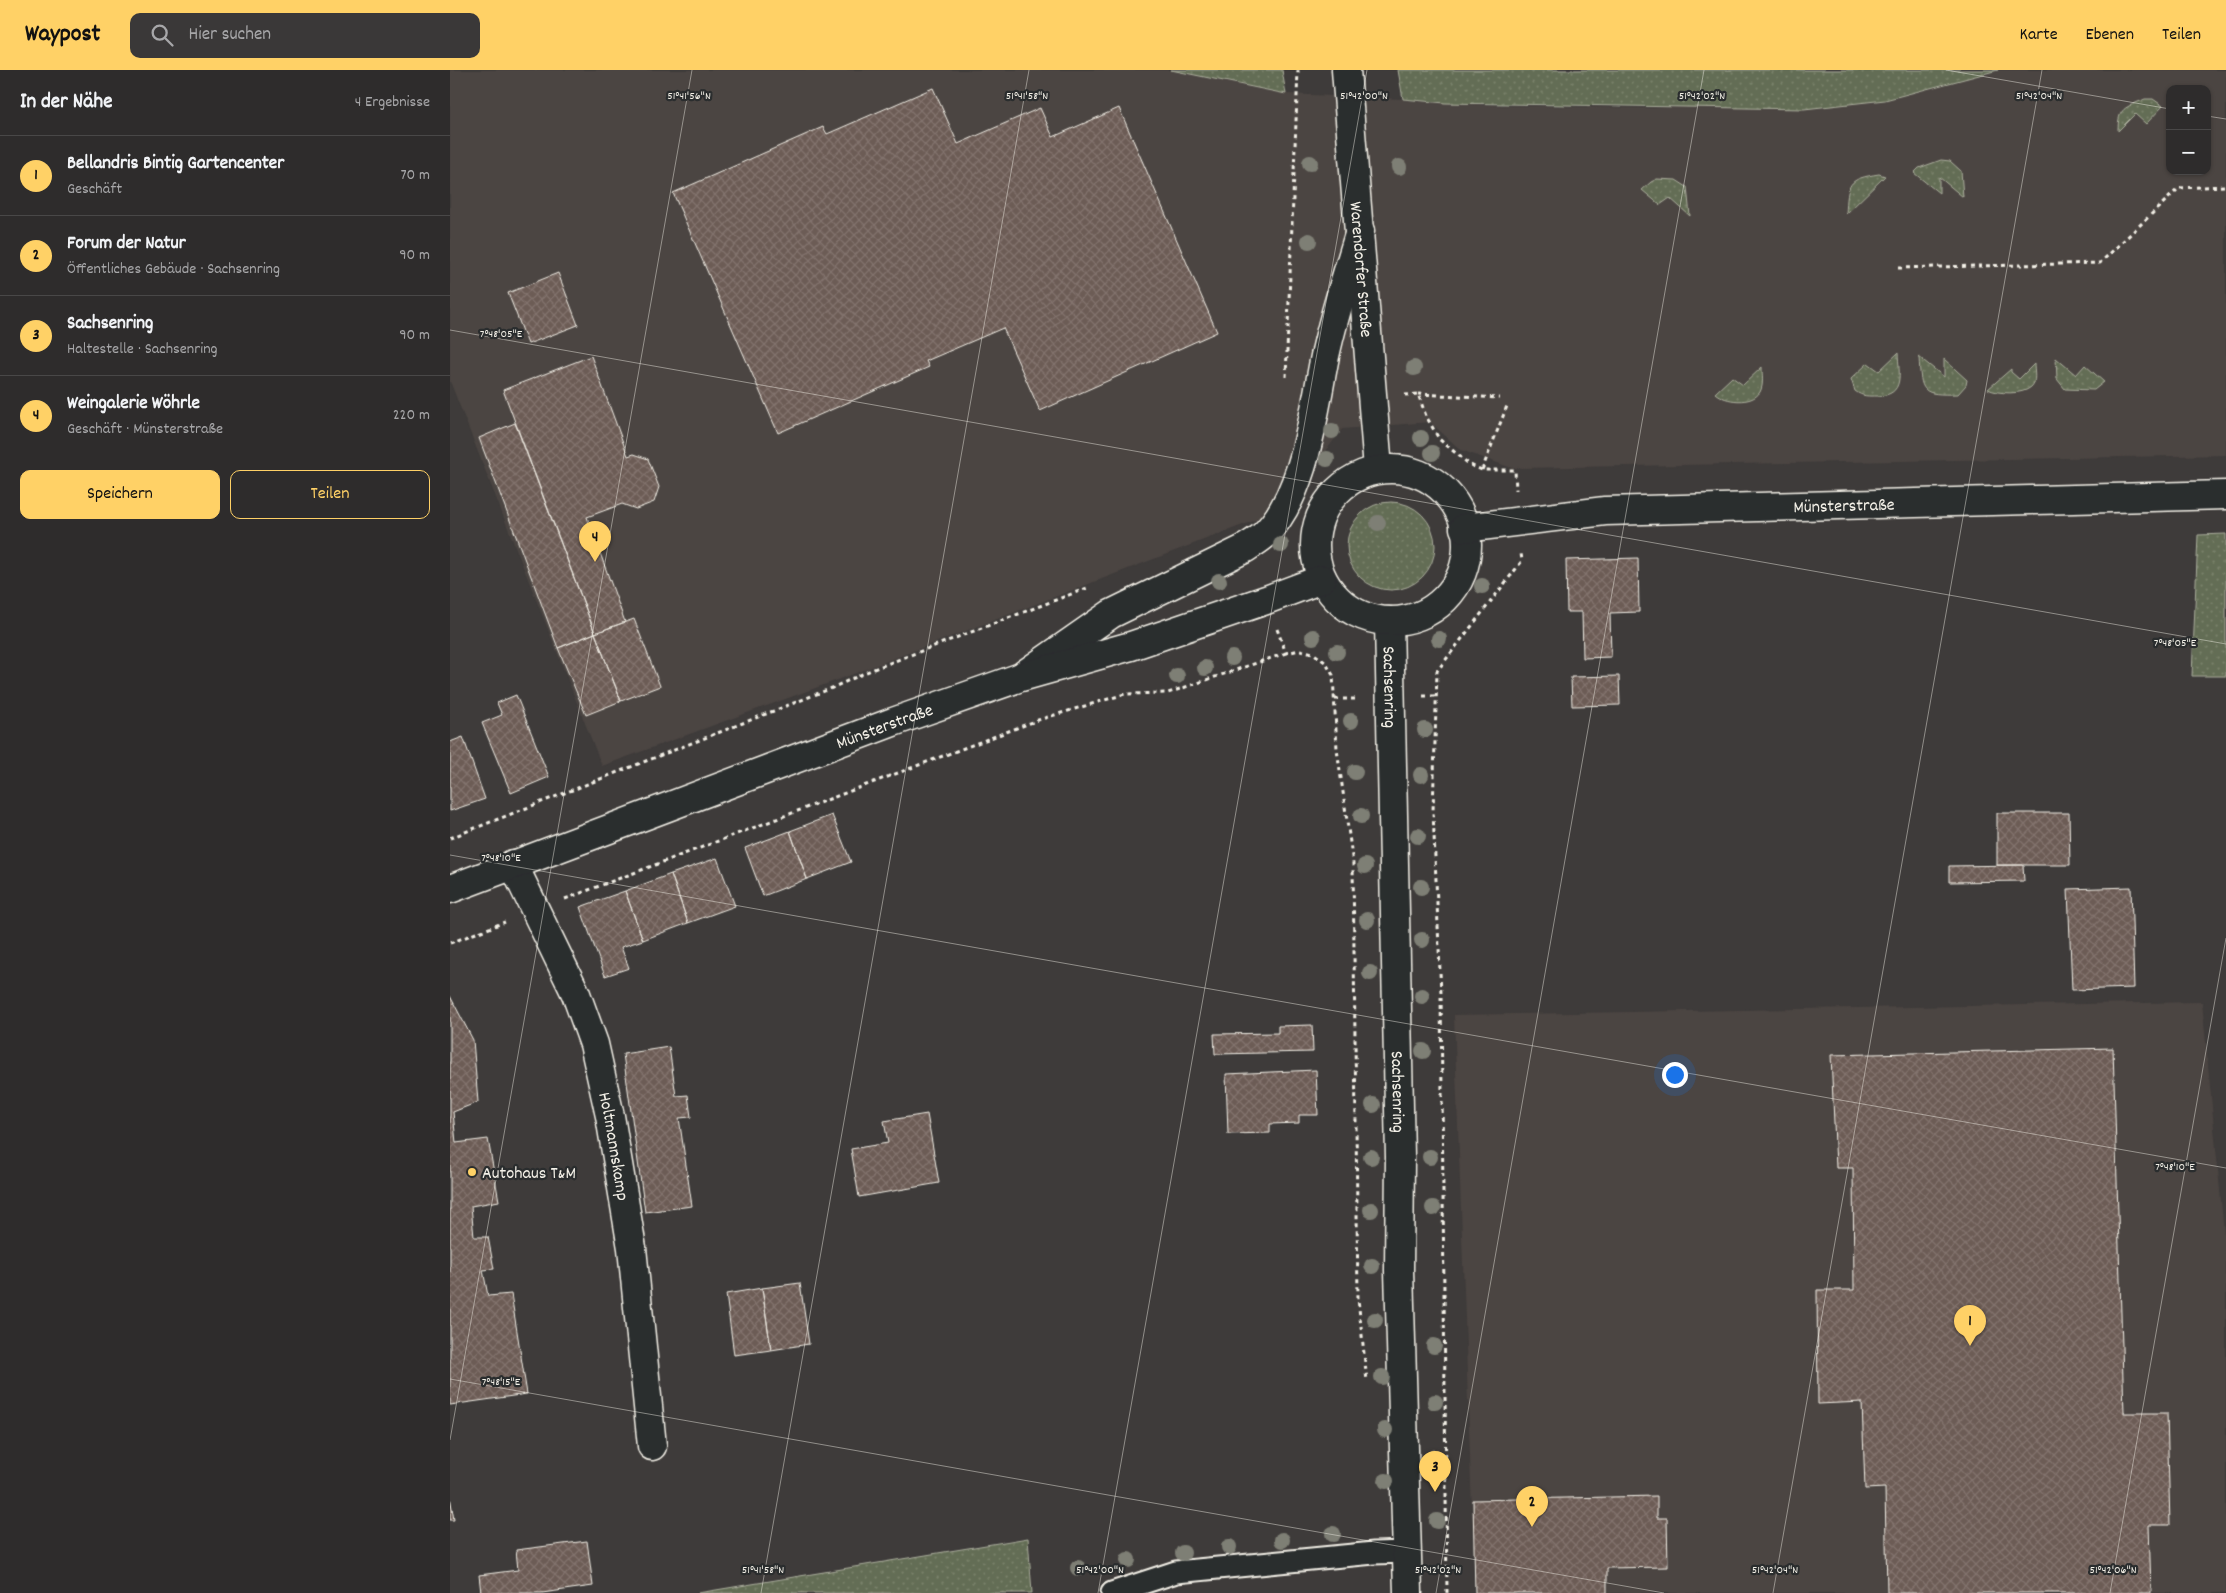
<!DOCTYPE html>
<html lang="de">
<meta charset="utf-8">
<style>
body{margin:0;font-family:Dekko,sans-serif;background:#3a3838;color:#f1f3f6}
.controls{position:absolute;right:15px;top:15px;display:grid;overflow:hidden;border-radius:10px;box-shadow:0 1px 4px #0004}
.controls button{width:45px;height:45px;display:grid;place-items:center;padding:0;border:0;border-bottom:1px solid #494848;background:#2e2c2c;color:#f1f3f6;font:25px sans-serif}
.you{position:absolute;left:1224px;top:1004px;width:18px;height:18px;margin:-12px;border:4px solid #fff;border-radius:50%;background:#1a73e8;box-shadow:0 0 0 8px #1a73e833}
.badge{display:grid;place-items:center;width:32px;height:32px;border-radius:50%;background:#ffd166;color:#111;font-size:16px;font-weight:700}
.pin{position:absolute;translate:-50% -41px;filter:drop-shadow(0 1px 2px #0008)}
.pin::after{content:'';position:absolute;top:26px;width:18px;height:15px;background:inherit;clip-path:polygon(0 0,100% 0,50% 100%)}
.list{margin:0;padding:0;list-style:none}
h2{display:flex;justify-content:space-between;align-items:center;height:65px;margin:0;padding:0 20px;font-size:21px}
h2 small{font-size:16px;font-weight:400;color:#a7a7a9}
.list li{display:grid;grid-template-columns:32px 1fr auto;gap:15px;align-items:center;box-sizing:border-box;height:80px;padding:0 20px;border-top:1px solid #494848}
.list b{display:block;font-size:19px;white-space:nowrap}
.list p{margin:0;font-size:16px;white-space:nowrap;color:#a7a7a9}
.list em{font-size:16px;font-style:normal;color:#a7a7a9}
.actions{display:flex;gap:10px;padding:15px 20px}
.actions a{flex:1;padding:11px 0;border:1px solid #ffd166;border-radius:10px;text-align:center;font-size:18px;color:#ffd166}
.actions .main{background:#ffd166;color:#111}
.icon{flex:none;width:28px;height:28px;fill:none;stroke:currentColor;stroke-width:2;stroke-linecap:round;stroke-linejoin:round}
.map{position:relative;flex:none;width:1776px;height:1523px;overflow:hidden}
header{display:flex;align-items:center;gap:30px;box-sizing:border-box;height:70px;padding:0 25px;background:#ffd166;color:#111}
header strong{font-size:24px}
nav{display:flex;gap:28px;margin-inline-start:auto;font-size:18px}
.search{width:350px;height:45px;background:#3a3838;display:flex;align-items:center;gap:12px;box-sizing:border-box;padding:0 18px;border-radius:10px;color:#a7a7a9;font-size:19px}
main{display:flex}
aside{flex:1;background:#2e2c2c}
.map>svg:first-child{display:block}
</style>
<header>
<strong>Waypost</strong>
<div class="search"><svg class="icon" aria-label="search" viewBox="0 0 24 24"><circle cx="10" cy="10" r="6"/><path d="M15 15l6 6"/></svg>Hier suchen</div>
<nav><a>Karte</a><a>Ebenen</a><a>Teilen</a></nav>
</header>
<main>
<aside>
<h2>In der Nähe<small>4 Ergebnisse</small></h2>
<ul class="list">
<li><span class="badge">1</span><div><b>Bellandris Bintig Gartencenter</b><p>Geschäft</p></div><em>70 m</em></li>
<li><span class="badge">2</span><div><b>Forum der Natur</b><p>Öffentliches Gebäude · Sachsenring</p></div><em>90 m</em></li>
<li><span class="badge">3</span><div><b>Sachsenring</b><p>Haltestelle · Sachsenring</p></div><em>90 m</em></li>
<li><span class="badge">4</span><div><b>Weingalerie Wöhrle</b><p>Geschäft · Münsterstraße</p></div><em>220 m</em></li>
</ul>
<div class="actions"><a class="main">Speichern</a><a>Teilen</a></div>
</aside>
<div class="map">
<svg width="1776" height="1523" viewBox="0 0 1776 1523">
<defs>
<pattern id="grass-dots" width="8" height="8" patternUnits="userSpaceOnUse" patternTransform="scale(1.25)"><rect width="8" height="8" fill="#636d54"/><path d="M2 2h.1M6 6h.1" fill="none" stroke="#7a826d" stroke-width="1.8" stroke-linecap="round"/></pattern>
<pattern id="building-cross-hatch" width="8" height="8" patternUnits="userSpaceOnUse" patternTransform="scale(1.25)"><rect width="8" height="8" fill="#6c5b55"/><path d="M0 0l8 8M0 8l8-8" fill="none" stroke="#82736d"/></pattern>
</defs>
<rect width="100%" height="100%" fill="#3e3b3a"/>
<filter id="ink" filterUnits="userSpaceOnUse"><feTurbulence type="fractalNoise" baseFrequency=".02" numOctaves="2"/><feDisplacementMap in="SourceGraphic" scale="10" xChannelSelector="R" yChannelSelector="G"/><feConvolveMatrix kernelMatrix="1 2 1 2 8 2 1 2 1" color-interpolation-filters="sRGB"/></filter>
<g filter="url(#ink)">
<!-- built -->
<path fill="#4c4542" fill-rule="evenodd" d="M0 0H721L836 24 953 29 1036 35 1192 38 1435 30 1548 0H1776V385L1062 398 1011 380 980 352 892 359 832 440 398 606 152 696 0 311ZM1720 19H1757V101H1720Z
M1752 932 1776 1184V1523H1025L1004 945Z"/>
<!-- grass -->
<path fill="url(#grass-dots)" stroke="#acaf9e" d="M721 0H832L836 24Z
M948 0H1548L1435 30 1354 39 995 33 953 29Z
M1695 29H1703L1713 36 1696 54 1685 44 1668 61C1668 37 1675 38 1695 29Z
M1491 90 1500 91 1511 101 1513 127 1489 107V123L1464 103 1469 98Z
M1429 104 1435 106 1396 144C1398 113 1397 109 1429 104Z
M1207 109 1226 110 1237 117 1240 146 1220 128 1210 135 1192 120 1201 112Z
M1448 283C1449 304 1455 325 1428 326 1418 326 1413 327 1405 321L1401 309 1418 293 1429 301Z
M1469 287 1494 307V289L1517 310 1516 315 1508 324C1471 325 1471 323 1469 287Z
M1606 288 1626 305 1635 295 1654 312 1644 320 1615 319 1607 309Z
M1584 294C1584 301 1587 312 1581 317 1573 325 1547 324 1538 319L1561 299V302L1569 309Z
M1312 297C1312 306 1314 314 1310 322 1302 335 1275 332 1265 323L1282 307 1293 315Z
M897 476a44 44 0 1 1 88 0a44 44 0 1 1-88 0Z
M1776 464V606H1742L1748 465Z
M578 1468 582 1523H248Z"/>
<!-- building -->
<path fill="url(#building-cross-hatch)" stroke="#f4f1e8" d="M483 18 508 74 590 38 603 67 669 38 767 262 590 341 553 258 476 291 479 297 328 363 223 123 373 57 377 64Z
M108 203 128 255 78 274 58 223Z
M141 286 178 386 184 384 198 389 209 417 204 432 186 439 172 434 137 447 175 552 145 563 53 320Z
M65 353 145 563 108 578 29 368Z
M1188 488 1189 542 1160 543 1161 587 1133 588 1132 542H1117L1116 490Z
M184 549 210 616 171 631 145 563Z
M145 563 171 631 136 645 108 578Z
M1169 606 1170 635 1122 636 1121 607Z
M66 625 99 707 61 723 32 653 52 645 47 633Z
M13 667 35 729 0 741V672Z
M1547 743H1619L1620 795H1547Z
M382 745 401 792 357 809 340 761Z
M340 761 357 809 313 826 295 778Z
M267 788 285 836 238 853 221 804Z
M1573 795 1574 811 1499 812V796Z
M221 804 238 853 193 870 175 821Z
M1681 817 1684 918 1622 920 1618 819Z
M175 821 193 870 171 877 179 898 155 906 130 837Z
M0 926 23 970 28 1032 3 1042 6 1073 38 1069 49 1131 21 1136 24 1167H38L44 1199 33 1200 38 1226 61 1224 77 1324 0 1335Z
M862 955 863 982 765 984 764 964 828 963V956Z
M219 977 226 1026 238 1025 241 1047 229 1048 242 1136 195 1142 173 984Z
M1663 978 1674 1343H1717L1720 1455H1699L1701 1523H1437L1435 1418 1415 1419 1412 1332 1368 1334 1367 1220H1404L1403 1098H1386L1381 985Z
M866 1000 868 1045H849V1053L820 1054V1063L778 1064 776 1004Z
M477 1044 489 1113 409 1127 401 1079 438 1073 434 1051Z
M350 1213 359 1274 321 1280 312 1218Z
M312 1218 321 1280 284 1285 276 1224Z
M0 1426 4 1450H0Z
M1207 1426V1448H1217L1218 1497 1157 1498V1523H1025L1023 1430Z
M137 1471 143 1516 92 1523H31L29 1505 68 1500 66 1480Z"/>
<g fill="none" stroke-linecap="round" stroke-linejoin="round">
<!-- lane casing -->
<g stroke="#f4f1e8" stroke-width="25">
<path id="lane" d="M662 1523 726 1502 924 1483 957 1482"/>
</g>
<!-- street casing -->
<g stroke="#f4f1e8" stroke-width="31">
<g id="street">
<path id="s1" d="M63 794 126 924 144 974 160 1046 182 1178 202 1376"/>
</g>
</g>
<!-- secondary casing -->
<g stroke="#f4f1e8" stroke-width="31">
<g id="secondary">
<path id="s2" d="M896 0 928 399"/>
<path id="s3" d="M939 551 950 1087 949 1200 958 1523"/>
<path d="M575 604 661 544 794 479C800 475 807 471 813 466 855 427 864 340 875 286 884 244 898 202 910 161"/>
</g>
</g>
<!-- primary casing -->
<g stroke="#f4f1e8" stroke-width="31">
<g id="primary">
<circle cx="941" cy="475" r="76"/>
<path id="s4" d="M1014 458 1155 441 1776 425"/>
<path id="s5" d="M0 819 443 652 571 607 681 576 816 530 872 509"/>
</g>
</g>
<!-- path -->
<path stroke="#f4f1e8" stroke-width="3" stroke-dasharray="4 4" stroke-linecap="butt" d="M1448 198 1650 193 1729 118 1776 116
M836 307 848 0
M968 324 1050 328
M955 325 968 324 976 346 989 369 1020 395 1032 400H1065L1066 420
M1032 400 1057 336
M827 559 836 583 850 580 863 583 875 592 883 605 887 679 903 794 908 1229 917 1311
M973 626H987
M885 629H909
M0 768 382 618 421 600 640 517
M115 829 588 650 675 624 718 623 836 583
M0 873 55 852
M997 1523 991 924 983 742 987 601 1072 491 1071 483"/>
<!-- lane -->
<use href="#lane" stroke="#2a2d2e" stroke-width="21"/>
<!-- street -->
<use href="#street" stroke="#2a2d2e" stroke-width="28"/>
<!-- secondary -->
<use href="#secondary" stroke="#2a2d2e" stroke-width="28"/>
<!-- primary -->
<use href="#primary" stroke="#2a2d2e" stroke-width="28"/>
</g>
<!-- trees -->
<g fill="#7e7f75">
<circle cx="860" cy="93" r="8"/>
<circle cx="949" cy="97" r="8"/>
<circle cx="859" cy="171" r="8"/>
<circle cx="964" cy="298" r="8"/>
<circle cx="882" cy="361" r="8"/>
<circle cx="971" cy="368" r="8"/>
<circle cx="982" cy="383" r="8"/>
<circle cx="877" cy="389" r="8"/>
<circle cx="928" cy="453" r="8"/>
<circle cx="831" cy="475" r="8"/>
<circle cx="769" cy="511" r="8"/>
<circle cx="1032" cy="516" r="8"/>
<circle cx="863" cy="567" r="8"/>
<circle cx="989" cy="569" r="8"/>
<circle cx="887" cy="582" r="8"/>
<circle cx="782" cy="588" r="8"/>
<circle cx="755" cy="598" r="8"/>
<circle cx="727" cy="606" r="8"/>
<circle cx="901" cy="651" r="8"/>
<circle cx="975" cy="660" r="8"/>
<circle cx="905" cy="702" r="8"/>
<circle cx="971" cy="705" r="8"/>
<circle cx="911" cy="746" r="8"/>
<circle cx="968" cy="766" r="8"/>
<circle cx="915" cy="796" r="8"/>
<circle cx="971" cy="817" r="8"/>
<circle cx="917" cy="850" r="8"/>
<circle cx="972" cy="870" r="8"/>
<circle cx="920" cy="903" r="8"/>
<circle cx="972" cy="926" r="8"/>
<circle cx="973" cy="981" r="8"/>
<circle cx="923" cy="1035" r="8"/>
<circle cx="921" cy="1087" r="8"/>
<circle cx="980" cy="1087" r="8"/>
<circle cx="983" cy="1138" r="8"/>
<circle cx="921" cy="1140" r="8"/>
<circle cx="922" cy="1196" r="8"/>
<circle cx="925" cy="1250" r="8"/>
<circle cx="984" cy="1276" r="8"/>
<circle cx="932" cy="1307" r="8"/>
<circle cx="985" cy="1332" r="8"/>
<circle cx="935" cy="1360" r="8"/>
<circle cx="985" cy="1387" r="8"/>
<circle cx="936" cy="1411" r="8"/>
<circle cx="987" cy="1451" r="8"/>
<circle cx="883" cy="1464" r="8"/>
<circle cx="832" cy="1470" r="8"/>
<circle cx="779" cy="1477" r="8"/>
<circle cx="733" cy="1483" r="8"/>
<circle cx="678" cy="1490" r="8"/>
<circle cx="628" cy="1498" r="8"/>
</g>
</g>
<!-- ticks -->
<path fill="none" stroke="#f4f1e8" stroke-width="1" stroke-opacity="0.45" d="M1496 0 1720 39M1757 46 1776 49M0 260 1776 574M0 785 1776 1098M0 1309 1214 1523M0 1370 242 0M311 1523 579 0M648 1523 917 0M986 1523 1254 0M1323 1523 1592 0M1660 1523 1776 868"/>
<!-- markers -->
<circle fill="#ffd166" stroke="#2a2d2e" stroke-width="2" cx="22" cy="1102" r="5"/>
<g text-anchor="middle" stroke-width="4.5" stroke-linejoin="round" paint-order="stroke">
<!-- street labels -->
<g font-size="18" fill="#f4f1e8" stroke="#2a2d2e">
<text dy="6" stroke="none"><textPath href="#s2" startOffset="200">Warendorfer Straße</textPath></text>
<text dy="6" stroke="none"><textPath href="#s4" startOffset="381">Münsterstraße</textPath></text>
<text dy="6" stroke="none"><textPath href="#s3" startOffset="66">Sachsenring</textPath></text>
<text dy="6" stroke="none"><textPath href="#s5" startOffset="464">Münsterstraße</textPath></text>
<text dy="6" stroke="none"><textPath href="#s3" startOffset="471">Sachsenring</textPath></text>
<text dy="6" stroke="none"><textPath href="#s1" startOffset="302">Holtmannskamp</textPath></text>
</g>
<!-- poi labels -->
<g font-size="18" fill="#f4f1e8" stroke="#2a2d2e" text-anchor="start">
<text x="32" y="1108">Autohaus T&amp;M</text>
</g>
</g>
<g font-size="12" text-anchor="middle" fill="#f4f1e8" stroke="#2a2d2e" stroke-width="4.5" stroke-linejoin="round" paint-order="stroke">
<text x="239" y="29">51°41'56"N</text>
<text x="577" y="29">51°41'58"N</text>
<text x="914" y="29">51°42'00"N</text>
<text x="1252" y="29">51°42'02"N</text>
<text x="1589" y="29">51°42'04"N</text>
<text x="51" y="267">7°48'05"E</text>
<text x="1725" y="576">7°48'05"E</text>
<text x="51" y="791">7°48'10"E</text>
<text x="1725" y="1100">7°48'10"E</text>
<text x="51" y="1315">7°48'15"E</text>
<text x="313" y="1503">51°41'58"N</text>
<text x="650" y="1503">51°42'00"N</text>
<text x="988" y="1503">51°42'02"N</text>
<text x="1325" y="1503">51°42'04"N</text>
<text x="1663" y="1503">51°42'06"N</text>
</g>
</svg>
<div class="controls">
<button>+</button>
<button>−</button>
</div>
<div class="you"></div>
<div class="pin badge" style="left:1520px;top:1276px">1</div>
<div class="pin badge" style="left:1082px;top:1457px">2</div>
<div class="pin badge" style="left:985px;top:1422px">3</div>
<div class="pin badge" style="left:145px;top:492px">4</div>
</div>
</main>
